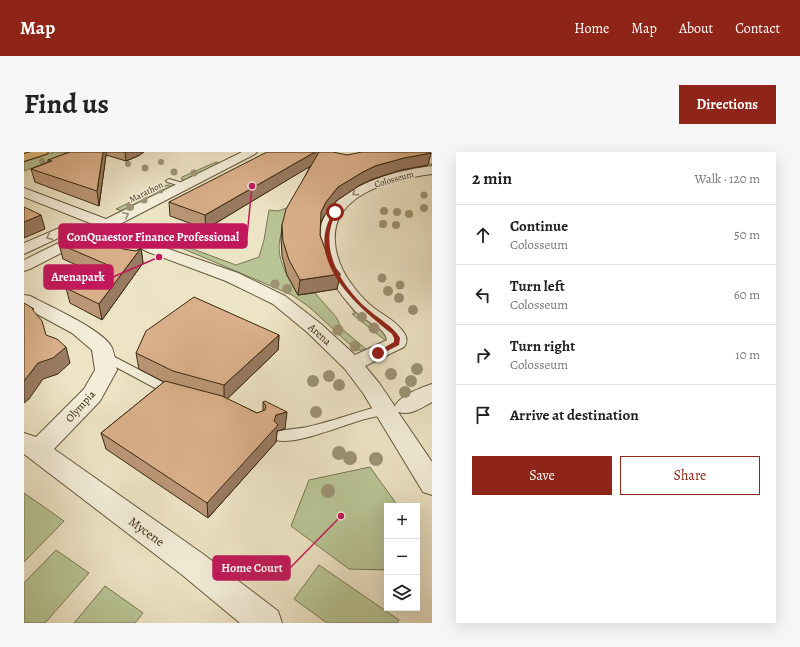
<!DOCTYPE html>
<meta charset="utf-8">
<style>
body{margin:0;font-family:Alegreya,serif;background:#f6f6f6;color:#222}
.controls{position:absolute;right:12px;bottom:12px;display:grid;overflow:hidden;border-radius:0px;box-shadow:0 4px 16px #0002}
.controls button{width:36px;height:36px;display:grid;place-items:center;padding:0;border:0;border-bottom:1px solid #e0e0e0;background:#fff;color:#222;font:20px sans-serif}
.stop{position:absolute;width:12px;height:12px;margin:-9px;border:3px solid #8f2418;border-radius:50%;background:#fff}
.stop.end{background:#8f2418;border-color:#fff;box-shadow:0 1px 4px #0008}
.list{margin:0;padding:0;list-style:none}
h2{display:flex;justify-content:space-between;align-items:center;height:52px;margin:0;padding:0 16px;font-size:17px}
h2 small{font-size:13px;font-weight:400;color:#767676}
.list li{display:grid;grid-template-columns:26px 1fr auto;gap:12px;align-items:center;box-sizing:border-box;height:60px;padding:0 16px;border-top:1px solid #e0e0e0}
.list b{display:block;font-size:15px;white-space:nowrap}
.list p{margin:0;font-size:13px;white-space:nowrap;color:#767676}
.list em{font-size:13px;font-style:normal;color:#767676}
.actions{display:flex;gap:8px;padding:12px 16px}
.actions a{flex:1;padding:9px 0;border:1px solid #8f2418;border-radius:0px;text-align:center;font-size:14px;color:#8f2418}
.actions .main{background:#8f2418;color:#fff}
.icon{flex:none;width:22px;height:22px;fill:none;stroke:currentColor;stroke-width:2;stroke-linecap:round;stroke-linejoin:round}
.map{position:relative;flex:none;width:408px;height:471px;overflow:hidden;border-radius:0px}
header{display:flex;align-items:center;gap:24px;box-sizing:border-box;height:56px;padding:0 20px;background:#8f2418;color:#fff}
header strong{font-size:19px}
nav{display:flex;gap:22px;margin-inline-start:auto;font-size:14px}
.intro{display:flex;align-items:center;justify-content:space-between;box-sizing:border-box;height:96px;padding:0 24px}
h1{margin:0;font-size:28px}
.button{padding:10px 18px;border-radius:0px;background:#8f2418;color:#fff;font-size:14px;font-weight:700}
main{display:flex;gap:24px;padding:0 24px}
aside{flex:1;background:#fff;border-radius:0px;box-shadow:0 4px 16px #0002}
.map>svg:first-child{display:block}
</style>
<header>
<strong>Map</strong>
<nav><a>Home</a><a>Map</a><a>About</a><a>Contact</a></nav>
</header>
<div class="intro"><h1>Find us</h1><a class="button">Directions</a></div>
<main>
<div class="map">
<svg width="408" height="471" viewBox="0 0 408 471">
<rect width="100%" height="100%" fill="#ede4c5"/>
<filter id="stains"><feTurbulence type="fractalNoise" baseFrequency=".005" numOctaves="4"/><feColorMatrix values="0 0 0 0 .2 0 0 0 0 .09 0 0 0 0 .02 0 0 0 .5 -.17"/></filter>
<radialGradient id="worn" r=".72"><stop offset=".6" stop-color="#630" stop-opacity="0"/><stop offset="1" stop-color="#630" stop-opacity=".3"/></radialGradient>
<!-- green -->
<path fill="#b8c495" stroke="#787653" d="M30 0 51 1 0 19V10Z
M192 10 197 11 162 29 157 27 158 25Z
M402 12H408V16L335 36 297 93 361 179 363 187 362 189 328 162 331 161C319 144 303 126 297 104 295 100 296 94 296 89 296 84 295 79 296 74 306 33 369 19 405 15Z
M145 33 149 35 101 60 92 57 139 34Z
M271 53C247 92 252 106 274 143L291 141 312 165 318 177 343 198H332L284 154 268 143 148 92 142 87 212 113 235 105 240 88 245 58 254 59Z
M346 315 374 354H363V418L325 417 267 374 285 328Z
M0 341 40 369 0 410Z
M32 398 65 421 21 471H0V431Z
M295 413 375 468 373 471H303L270 447Z
M81 434 119 461 111 471H50Z"/>
<g fill="none" stroke-linecap="round" stroke-linejoin="round">
<!-- lane casing -->
<g stroke="#66583e" stroke-width="2">
<path id="lane" d="M145 27 162 32 163 33 160 35 143 30 142 29Z
M79 199 154 238 156 241 154 244 150 245 146 244 75 206 73 203 75 200Z
M365 252 369 254 371 257 369 260C361 263 353 264 345 266 323 271 272 294 252 288L250 284 252 280C262 277 273 277 283 275 311 269 337 258 365 252Z"/>
</g>
<!-- street casing -->
<g stroke="#66583e" stroke-width="2">
<path id="street" d="M218 0H233L231 2 94 73 136 94 214 121 261 144 297 172 331 203 361 189 363 188C361 176 345 171 337 164 333 161 329 157 326 153 251 67 324 25 408 14V22C371 27 307 41 311 90 312 106 319 121 329 134 335 142 342 150 350 156 359 163 370 168 377 177 382 183 385 188 380 195L341 214 355 231 372 256 371 254C377 243 396 236 408 232V250C397 256 387 264 374 260L408 310V343L399 340 339 241 321 217 283 180 249 152 202 129 124 100 82 78 6 117 0 119V108L71 73 0 45V36L82 67Z
M40 74 45 75 47 78 45 81 0 102V91Z
M0 143 6 144C25 154 77 177 87 194 91 201 91 211 93 218L76 249 30 297 179 402 254 459 258 471H216L157 422 0 302V281L12 285 60 237 71 218 68 198 48 181 0 155Z"/>
</g>
<!-- primary casing -->
<g stroke="#392911" stroke-width="2">
<path id="primary" d="M7 0H24L22 2 0 9V2Z"/>
</g>
<!-- lane -->
<use href="#lane" fill="#f3edd9" fill-rule="evenodd"/>
<!-- street -->
<use href="#street" fill="#f3edd9" fill-rule="evenodd"/>
<!-- primary -->
<use href="#primary" fill="#e6c282" fill-rule="evenodd"/>
</g>
<!-- trees -->
<g fill="#9c9374">
<circle cx="18" cy="9" r="3"/>
<circle cx="137" cy="10" r="3"/>
<circle cx="104" cy="12" r="3"/>
<circle cx="121" cy="16" r="3.5"/>
<circle cx="150" cy="20" r="3.5"/>
<circle cx="170" cy="21" r="3.5"/>
<circle cx="136" cy="38" r="3.5"/>
<circle cx="400" cy="43" r="3.5"/>
<circle cx="120" cy="48" r="3.5"/>
<circle cx="106" cy="55" r="4"/>
<circle cx="400" cy="56" r="4"/>
<circle cx="360" cy="59" r="4"/>
<circle cx="373" cy="60" r="4"/>
<circle cx="385" cy="62" r="4"/>
<circle cx="359" cy="72" r="4"/>
<circle cx="372" cy="73" r="4"/>
<circle cx="358" cy="126" r="4.5"/>
<circle cx="251" cy="132" r="4.5"/>
<circle cx="376" cy="133" r="4.5"/>
<circle cx="263" cy="137" r="5"/>
<circle cx="364" cy="139" r="5"/>
<circle cx="375" cy="146" r="5"/>
<circle cx="389" cy="158" r="5"/>
<circle cx="338" cy="165" r="5"/>
<circle cx="350" cy="176" r="5.5"/>
<circle cx="314" cy="178" r="5.5"/>
<circle cx="331" cy="194" r="5.5"/>
<circle cx="393" cy="217" r="6"/>
<circle cx="367" cy="222" r="6"/>
<circle cx="305" cy="224" r="6"/>
<circle cx="289" cy="229" r="6"/>
<circle cx="387" cy="229" r="6"/>
<circle cx="315" cy="233" r="6"/>
<circle cx="381" cy="240" r="6"/>
<circle cx="292" cy="260" r="6"/>
<circle cx="315" cy="301" r="7"/>
<circle cx="326" cy="306" r="7"/>
<circle cx="352" cy="307" r="7"/>
<circle cx="304" cy="339" r="7"/>
</g>
<!-- wall -->
<path fill="#bb9777" stroke="#392911" d="M46 0H120L114 4 102 9 82 3 75 54 11 30 7 17 24 10V8Z
M323 3 404 13 377 18 349 27 336 33 312 49 300 64 297 71 296 83 305 108 316 122 313 137 274 143 263 123 258 104 257 87 258 73 286 14 182 77 146 64 145 50Z
M35 92 112 99 117 96 119 111 78 168 46 151 42 136 70 121 39 107Z
M255 183 254 198 203 247 233 261 239 259V250L261 277 253 279 252 290 184 366 82 297 77 281 140 230 115 217 112 201Z"/>
<!-- shaded-wall -->
<path fill="#997b61" stroke="#392911" d="M79 0H82V3L75 54 73 39Z
M101 0H120L114 4 102 9Z
M291 0H296L295 9 182 77 181 63Z
M407 1 404 13 377 18 349 27 336 33 312 49 300 64 295 74 297 60 302 50 314 35 339 20 351 14 380 6Z
M17 63 21 77 0 86V70Z
M117 96 119 111 78 168 75 152Z
M316 122 313 137 274 143 276 128Z
M255 183 254 198 200 250V233Z
M42 195 46 211 34 222 19 227 5 247 0 251V229L14 211Z
M263 260 261 277 253 279 252 290 184 366 183 351 252 263Z"/>
<!-- building -->
<path fill="#dab08a" stroke="#392911" d="M46 0H79L73 39 7 17 28 9 24 8Z
M243 0H291L181 63 145 50Z
M295 0H309L323 3 338 0H405L407 1 380 6 351 14 339 20 314 35 302 50 297 60 296 83 305 108 316 122 276 128 265 108 259 89 258 73 262 57Z
M0 55 17 63 0 70Z
M59 80 99 97 112 99 117 96 75 152 42 136 84 113 35 92Z
M170 145 255 183 200 233 149 219 112 201 122 179Z
M0 151 10 157H8L18 169 22 183 33 187 42 195 29 206 14 211 0 229Z
M141 229 198 244 233 261 241 258 242 254 239 250 241 249 263 260 252 263 250 269 254 273 183 351 77 281Z"/>
<!-- one-way arrows -->
<defs><path id="oneway-chevron" d="M-2-3.5L2.5 0L-2 3.5" fill="none" stroke-width="1.6" stroke-linecap="round" stroke-linejoin="round"/></defs>
<g stroke="#968b75">
<use href="#oneway-chevron" transform="translate(331 41) rotate(146)"/>
<use href="#oneway-chevron" transform="translate(102 63) rotate(-27)"/>
<use href="#oneway-chevron" transform="translate(25 85) rotate(155)"/>
</g>
<!-- route -->
<path fill="#8f2418" d="M310 59 313 60C292 95 318 136 346 159 356 168 369 174 376 186L375 193 357 202 351 201 370 190V186L368 182C333 154 278 108 310 59Z"/>
<g text-anchor="middle" stroke-width="3" stroke-linejoin="round" paint-order="stroke">
<!-- far-street labels -->
<g font-size="9" fill="#392911" stroke="#f3edd9">
<text transform="translate(370 27) rotate(-16)" y="3">Colosseum</text>
<text transform="translate(122 40) rotate(-26)" y="3">Marathon</text>
</g>
<!-- street labels -->
<g font-size="11" fill="#392911" stroke="#f3edd9">
<text transform="translate(296 182) rotate(42)" y="4">Arena</text>
<text transform="translate(56 254) rotate(-48)" y="4">Olympia</text>
</g>
<!-- near-street labels -->
<g font-size="13" fill="#392911" stroke="#f3edd9">
<text transform="translate(123 379) rotate(36)" y="5">Mycene</text>
</g>
</g>
<!-- callouts -->
<path fill="none" stroke="#c2185b" stroke-width="1.5" d="M228 34L223 84M135 105L89 125M317 364L266 416"/>
<g fill="#c2185b" stroke="#f3edd9" stroke-width="1.5">
<circle cx="228" cy="34" r="4"/>
<circle cx="135" cy="105" r="4"/>
<circle cx="317" cy="364" r="4"/>
</g>
<g fill="#c2185b" stroke="#c2185b" stroke-width="1.5">
<rect x="35" y="72" width="188" height="24" rx="4"/>
<rect x="20" y="113" width="69" height="24" rx="4"/>
<rect x="189" y="404" width="77" height="24" rx="4"/>
</g>
<g font-size="12" text-anchor="middle" font-weight="bold" fill="#fff">
<text x="129" y="89">ConQuaestor Finance Professional</text>
<text x="54" y="129">Arenapark</text>
<text x="228" y="420">Home Court</text>
</g>
<rect width="100%" height="100%" filter="url(#stains)"/>
<rect width="100%" height="100%" fill="url(#worn)"/>
</svg>
<div class="controls">
<button>+</button>
<button>−</button>
<button><svg class="icon" aria-label="layers" viewBox="0 0 24 24"><path d="M12 4l9 5-9 5-9-5zM3 14l9 5 9-5"/></svg></button>
</div>
<div class="stop" style="left:311px;top:60px"></div>
<div class="stop end" style="left:354px;top:201px"></div>
</div>
<aside>
<h2>2 min<small>Walk · 120 m</small></h2>
<ul class="list">
<li><svg class="icon" aria-label="ahead" viewBox="0 0 24 24"><path d="M12 20V5M6 11l6-6 6 6"/></svg><div><b>Continue</b><p>Colosseum</p></div><em>50 m</em></li>
<li><svg class="icon" aria-label="left" viewBox="0 0 24 24"><path d="M17 20v-9H6M10 6l-5 5 5 5"/></svg><div><b>Turn left</b><p>Colosseum</p></div><em>60 m</em></li>
<li><svg class="icon" aria-label="right" viewBox="0 0 24 24"><path d="M7 20v-9h11M14 6l5 5-5 5"/></svg><div><b>Turn right</b><p>Colosseum</p></div><em>10 m</em></li>
<li><svg class="icon" aria-label="arrive" viewBox="0 0 24 24"><path d="M6 21V4h12l-3 4 3 4H6"/></svg><div><b>Arrive at destination</b></div></li>
</ul>
<div class="actions"><a class="main">Save</a><a>Share</a></div>
</aside>
</main>
